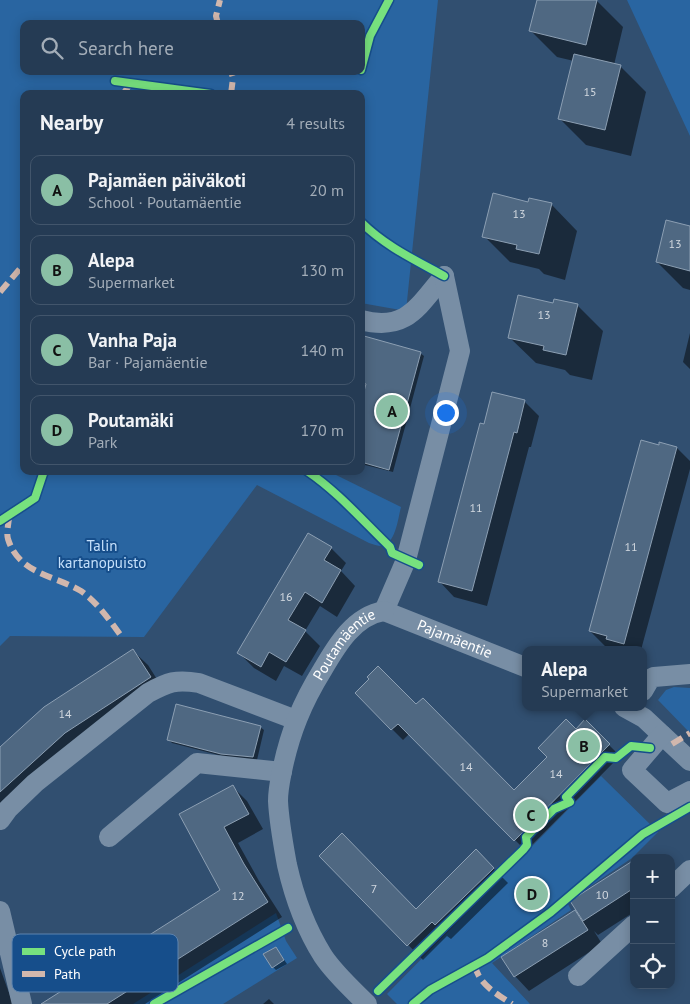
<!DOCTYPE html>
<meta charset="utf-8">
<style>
body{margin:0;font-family:"PT Sans",sans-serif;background:#31465e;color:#f1f3f6}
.controls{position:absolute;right:15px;bottom:15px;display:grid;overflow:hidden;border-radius:10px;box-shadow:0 2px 12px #0003}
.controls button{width:45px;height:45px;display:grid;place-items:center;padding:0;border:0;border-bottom:1px solid #42556b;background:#253b54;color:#f1f3f6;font:25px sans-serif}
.you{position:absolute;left:445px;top:412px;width:18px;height:18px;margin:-12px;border:4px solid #fff;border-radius:50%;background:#1a73e8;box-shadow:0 0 0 8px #1a73e833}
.badge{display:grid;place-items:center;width:32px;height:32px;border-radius:50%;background:#8abfa5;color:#111;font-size:16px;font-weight:700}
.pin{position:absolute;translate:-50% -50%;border:2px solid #fff;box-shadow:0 1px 5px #0006}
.popup{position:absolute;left:522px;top:646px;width:125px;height:65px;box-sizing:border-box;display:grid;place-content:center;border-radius:10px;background:#253b54;filter:drop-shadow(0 1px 4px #0005);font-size:16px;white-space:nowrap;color:#a3adb8}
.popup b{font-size:19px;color:#f1f3f6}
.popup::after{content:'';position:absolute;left:50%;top:100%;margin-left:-10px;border:10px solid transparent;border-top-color:#253b54}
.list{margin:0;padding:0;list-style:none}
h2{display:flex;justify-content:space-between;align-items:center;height:65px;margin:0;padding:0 20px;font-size:21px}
h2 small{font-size:16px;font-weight:400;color:#a3adb8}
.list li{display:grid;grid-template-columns:32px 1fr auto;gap:15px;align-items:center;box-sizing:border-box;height:70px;margin:0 10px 10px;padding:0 10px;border:1px solid #42556b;border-radius:10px}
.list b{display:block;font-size:19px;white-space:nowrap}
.list p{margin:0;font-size:16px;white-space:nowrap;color:#a3adb8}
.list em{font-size:16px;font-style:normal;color:#a3adb8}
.icon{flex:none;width:28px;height:28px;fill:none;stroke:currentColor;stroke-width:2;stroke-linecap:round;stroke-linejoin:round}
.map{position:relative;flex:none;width:690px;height:1004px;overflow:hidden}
.search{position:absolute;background:#253b54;box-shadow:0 2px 12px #0003;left:20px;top:20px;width:345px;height:55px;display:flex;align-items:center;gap:12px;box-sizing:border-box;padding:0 18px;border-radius:10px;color:#a3adb8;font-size:19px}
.panel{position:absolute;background:#253b54;box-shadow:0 2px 12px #0003;left:20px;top:90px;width:345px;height:385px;border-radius:10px}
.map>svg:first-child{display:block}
</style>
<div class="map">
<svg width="690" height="1004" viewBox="0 0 690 1004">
<rect width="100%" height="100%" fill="#314f70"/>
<!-- green -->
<path fill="#2965a1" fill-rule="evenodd" d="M0 0H438L406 311 361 303V94H24V471H328L401 507C398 518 396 544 381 546 378 546 373 544 369 543L257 485 144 637 10 636 0 646ZM24 24H361V71H24Z
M627 0H690V136Z
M674 687 690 688V733L658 700 666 690Z
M601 776 658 832 632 858 567 902 571 910 492 963 530 1004H397L387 994Z
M276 913 286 941 297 958 223 1004H133Z"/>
<!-- shadow -->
<path fill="#0007" d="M538 0 597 1 623 27 614 65 620 66 646 92 631 156 586 145 560 119 574 61 557 57 531 31Z
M529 203 551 204 577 231 565 280 544 274 539 269 510 262 484 236Z
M690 227V290L683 288 657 262Z
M554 304 577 305 603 331 592 380 570 375 565 370 536 363 509 337Z
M690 333V369L683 362Z
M361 352 420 353 424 356 393 472 361 464V407L367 386 361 384Z
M524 401 539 416 531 447H529L487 606 454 597 440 582 485 426Z
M659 446 677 448 690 461V469L641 650H619L605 646 590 631Z
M331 548 346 563 341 571 355 586 337 617 320 606 305 631 320 646 302 676 284 666 276 681 254 668 239 653Z
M133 651 148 665 165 692 0 814V749Z
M356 693 416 706 514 792 585 721 620 756 526 851 409 734 403 740Z
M260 727 264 730 257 760 226 757 172 743 168 739Z
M232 786 247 801 263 829 238 843 259 881 282 917 145 1004H56L222 891 180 815Z
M476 851 508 883 451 939 447 936 423 960 321 856 416 910Z
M634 862V912L598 935 594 931 602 944 529 991 515 976 503 958 575 911 579 916Z
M276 948 287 964 276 970 273 967Z
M0 968 13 1004H0Z
M269 999 274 1004H263Z"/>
<!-- building -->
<path fill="#4f6882" stroke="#8c9fb3" d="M537 0H597L586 45 529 31Z
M574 54 621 65 605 130 558 119Z
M493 193 528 202 529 198 552 203 539 254 516 249 517 245 482 237Z
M666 220 690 226V271L656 262Z
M518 295 553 303 554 299 578 304 566 355 543 350 544 346 508 338Z
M364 336 421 352 389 470 361 462V402L366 384 361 382V347Z
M492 392 525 400 517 433 514 432 472 591 438 582 480 423 484 424Z
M641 440 659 445V442L677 447 624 644 606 639 607 636 589 631Z
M308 533 332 547 324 560 341 570 322 603 305 592 288 620 306 630 286 662 269 652 261 667 237 653Z
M133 649 151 677 65 733 0 792V747L44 707Z
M378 666 416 704 423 698 514 790 547 757 538 748 566 719 576 729 585 719 610 744 514 841 398 724 391 730 355 693 369 679 367 677Z
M176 704 261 726 253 757 221 754 167 740Z
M233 785 249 814 224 827 244 864 268 902 107 1004H41L220 890 179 814Z
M342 833 416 909 476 849 494 868 435 925 432 922 407 946 319 856Z
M634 860V888L583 921 570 901Z
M575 910 588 930 514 977 501 957Z
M276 947 284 960 272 968 263 954Z"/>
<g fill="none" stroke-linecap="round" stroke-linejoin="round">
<!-- minor -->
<g stroke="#788ea5" stroke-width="20">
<path d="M361 320C407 332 418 306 444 276"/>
<path d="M384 611 406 560 460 351 444 276"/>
<path id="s1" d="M384 611 525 667"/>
<path d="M643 691 650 679 654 677 690 674"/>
<path d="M624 707 644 718 690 761"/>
<path d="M662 735 632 770 667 803 690 791"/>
<path d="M0 820 8 809 35 783 148 693C168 682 176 679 199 683L296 720"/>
<path d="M109 837 197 763 282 772"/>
<path d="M671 888 690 870"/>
<path d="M0 911 22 1004"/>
<path d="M578 976 634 925"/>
<path id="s2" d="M367 1004C352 989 335 974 323 956 306 929 294 896 287 865 283 843 279 822 278 801 278 790 280 781 282 771 290 732 302 703 323 669 337 645 354 616 384 611"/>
</g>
<!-- quiet -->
<path stroke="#d1b7ad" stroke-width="6" stroke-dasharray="12 6" stroke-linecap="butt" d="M218 24 216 16 220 0
M123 94 131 83
M231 94 233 78 231 71
M0 292 24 264
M9 516C9 523 6 532 8 539 19 574 54 575 81 591 98 603 110 621 122 637
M672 744 690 733
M475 965C478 984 497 994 512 1004"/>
<!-- cycleway casing -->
<g stroke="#164e8b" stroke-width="11">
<path id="cycleway" d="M361 70 370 36 389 0
M115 81 211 94
M361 222C385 246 415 260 444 276
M307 471C338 492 363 521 390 547L392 553 419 565
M0 521 35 498 44 471
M378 991 523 850 527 845 526 837 554 809 570 802 566 797 605 757 616 758 631 746 650 748
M154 1004 288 928
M413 1004 430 990 488 958 551 912 643 834 690 807"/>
</g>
<!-- cycleway -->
<use href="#cycleway" stroke="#77e17e" stroke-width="8"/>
</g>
<g text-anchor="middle" stroke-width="4" stroke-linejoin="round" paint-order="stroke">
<!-- number labels -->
<g font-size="12" fill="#d3d9e0">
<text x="590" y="96">15</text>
<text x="519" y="218">13</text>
<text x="675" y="248">13</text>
<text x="544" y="319">13</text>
<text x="476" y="512">11</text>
<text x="631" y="551">11</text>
<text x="286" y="601">16</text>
<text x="65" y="718">14</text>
<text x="466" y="771">14</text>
<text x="556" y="778">14</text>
<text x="374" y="893">7</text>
<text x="602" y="899">10</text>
<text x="238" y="900">12</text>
<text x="545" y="947">8</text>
</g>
<!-- park labels -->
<g font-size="15" fill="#c5e0fb" stroke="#164e8b">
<text x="102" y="551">Talin<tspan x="102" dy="17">kartanopuisto</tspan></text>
</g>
<!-- street labels -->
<g font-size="15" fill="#fff" stroke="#164e8b">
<text dy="5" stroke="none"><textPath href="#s1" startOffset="76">Pajamäentie</textPath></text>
<text dy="5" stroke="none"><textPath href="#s2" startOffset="402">Poutamäentie</textPath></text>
</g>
</g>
<!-- legend -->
<rect x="12" y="934" width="166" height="58" rx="8" fill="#164e8b" stroke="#5c83ae" stroke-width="1"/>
<rect x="22" y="948" width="23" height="7" fill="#77e17e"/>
<rect x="22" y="971" width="23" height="6" fill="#d1b7ad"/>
<g font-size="14" fill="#fff">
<text x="54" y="956">Cycle path</text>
<text x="54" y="979">Path</text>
</g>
</svg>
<div class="controls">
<button>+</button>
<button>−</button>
<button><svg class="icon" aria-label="locate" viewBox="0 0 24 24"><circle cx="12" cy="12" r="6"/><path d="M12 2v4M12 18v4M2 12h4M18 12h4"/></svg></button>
</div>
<div class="you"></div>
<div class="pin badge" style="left:392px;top:411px">A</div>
<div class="pin badge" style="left:584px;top:746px">B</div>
<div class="popup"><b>Alepa</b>Supermarket</div>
<div class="pin badge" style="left:531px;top:815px">C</div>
<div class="pin badge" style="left:532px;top:894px">D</div>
<div class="search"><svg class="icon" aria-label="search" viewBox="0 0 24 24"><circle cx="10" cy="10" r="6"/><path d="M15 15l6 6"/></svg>Search here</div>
<section class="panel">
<h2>Nearby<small>4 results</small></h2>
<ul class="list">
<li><span class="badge">A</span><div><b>Pajamäen päiväkoti</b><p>School · Poutamäentie</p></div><em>20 m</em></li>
<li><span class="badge">B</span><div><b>Alepa</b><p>Supermarket</p></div><em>130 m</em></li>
<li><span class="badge">C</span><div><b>Vanha Paja</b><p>Bar · Pajamäentie</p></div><em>140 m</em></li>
<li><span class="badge">D</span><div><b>Poutamäki</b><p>Park</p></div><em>170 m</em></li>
</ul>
</section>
</div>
